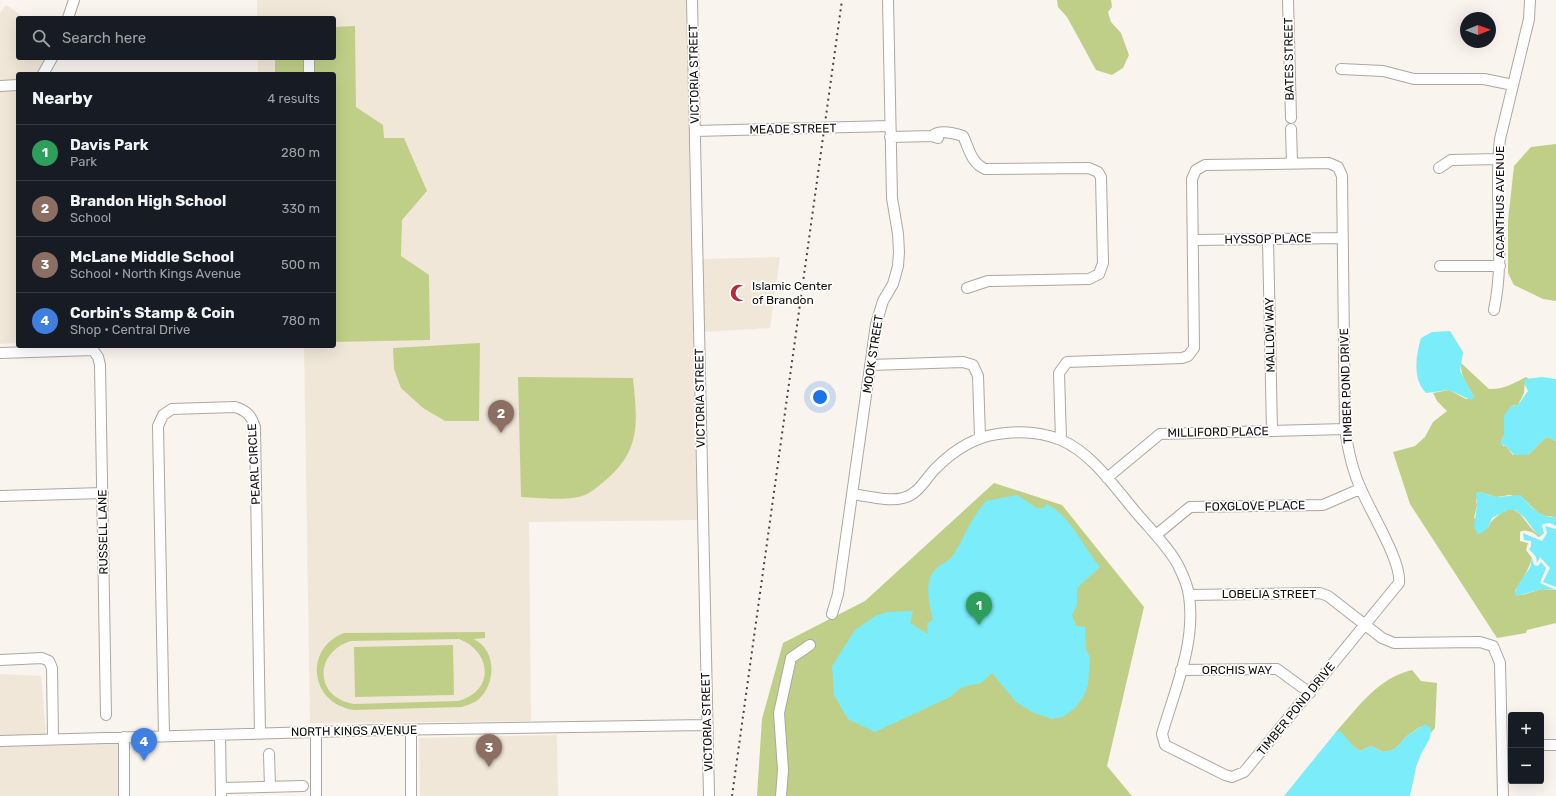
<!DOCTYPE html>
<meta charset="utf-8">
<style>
body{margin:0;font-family:Rubik,sans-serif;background:#20242c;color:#f1f3f6}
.controls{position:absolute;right:12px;bottom:12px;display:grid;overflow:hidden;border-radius:4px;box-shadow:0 4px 16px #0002}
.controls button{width:36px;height:36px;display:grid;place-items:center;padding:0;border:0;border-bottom:1px solid #363941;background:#171b24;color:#f1f3f6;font:20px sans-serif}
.compass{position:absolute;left:1460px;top:12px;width:36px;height:36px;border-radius:50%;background:#171b24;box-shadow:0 4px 16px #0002;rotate:89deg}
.you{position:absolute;left:820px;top:397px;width:14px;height:14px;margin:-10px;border:3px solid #fff;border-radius:50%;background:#1a73e8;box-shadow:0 0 0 6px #1a73e833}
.badge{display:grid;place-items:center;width:26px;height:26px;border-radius:50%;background:#d898a2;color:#fff;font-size:13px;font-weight:700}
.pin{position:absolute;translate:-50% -33px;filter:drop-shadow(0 1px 2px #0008)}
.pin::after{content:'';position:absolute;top:21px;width:14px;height:12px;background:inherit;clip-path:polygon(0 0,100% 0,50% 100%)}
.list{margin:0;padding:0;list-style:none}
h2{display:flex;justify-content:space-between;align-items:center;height:52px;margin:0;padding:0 16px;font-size:17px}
h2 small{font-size:13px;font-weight:400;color:#9ea1a6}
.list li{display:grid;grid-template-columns:26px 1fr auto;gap:12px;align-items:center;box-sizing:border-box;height:56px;padding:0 16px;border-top:1px solid #363941}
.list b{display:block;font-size:15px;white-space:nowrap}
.list p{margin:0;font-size:13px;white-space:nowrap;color:#9ea1a6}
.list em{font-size:13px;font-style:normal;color:#9ea1a6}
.icon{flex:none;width:22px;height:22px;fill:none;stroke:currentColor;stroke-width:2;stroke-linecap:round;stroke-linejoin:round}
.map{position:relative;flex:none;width:1556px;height:796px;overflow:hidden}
.search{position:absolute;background:#171b24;box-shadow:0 4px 16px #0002;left:16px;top:16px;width:320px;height:44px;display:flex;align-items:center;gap:10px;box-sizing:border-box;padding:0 14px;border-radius:4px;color:#9ea1a6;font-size:15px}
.panel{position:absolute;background:#171b24;box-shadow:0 4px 16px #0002;left:16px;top:72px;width:320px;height:276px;border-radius:4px}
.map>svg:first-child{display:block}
</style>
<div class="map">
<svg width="1556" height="796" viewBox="0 0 1556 796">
<rect width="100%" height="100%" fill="#f9f4ed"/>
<!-- built -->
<path fill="#f0e7d9" d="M257 0H686L697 520 529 522 531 721 310 723 304 346H334V74H258V58H334V18H257Z
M6 5 25 18H18V58H47L37 74H18V82L0 83V13Z
M18 89V343L0 344V90Z
M780 257 770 328 703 332 701 259Z
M0 674 41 676 46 735 0 737Z
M557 735 558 796H420L419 738Z
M118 740 120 796H0V744Z"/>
<!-- green -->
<path fill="#c0cf88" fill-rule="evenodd" d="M1057 0H1111L1112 7 1108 12 1111 22 1121 33 1129 55 1123 68 1112 75 1096 70 1067 17 1058 7Z
M355 26 356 107 383 125 384 138H404L427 191 402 220 401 256 429 275 430 340 334 342V74H275V58H334V27Z
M1556 144V301L1543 299 1514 285 1508 273V221L1514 166 1531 147Z
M480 343 479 421H445L423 408 401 388 394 369 393 348Z
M1461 363 1489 389C1503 390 1514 383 1526 377L1529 379 1525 381 1524 393 1518 405 1511 406C1503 419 1508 430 1502 439L1503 446H1506L1513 455H1528L1545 438H1551L1556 441V517L1545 516 1538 513 1524 499 1510 495 1496 497 1480 492 1476 500 1477 505 1474 518 1488 528C1491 520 1494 519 1500 514 1518 499 1525 525 1536 533 1538 534 1540 535 1541 536L1538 537C1535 532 1524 529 1520 532V541L1528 543 1526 550 1532 558C1529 569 1522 580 1515 591L1522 595 1542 589 1556 590V623L1527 630 1526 633 1497 638 1410 504 1393 452 1415 446 1425 437 1433 422 1447 411 1437 401 1433 393 1449 390 1466 399 1474 397C1468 385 1460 377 1461 363Z
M518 377 633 378C637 419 642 449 607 479 600 485 591 493 582 496 567 501 537 498 521 497Z
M994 483 1062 505 1144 607 1107 766 1132 796H757L762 719 783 643 865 601Z
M485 632V638L474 639C477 641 482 644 484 647 496 662 493 686 479 699 475 703 467 705 462 707L354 710C310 704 303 649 344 633ZM459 639C492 652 495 691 458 701L354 704C314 698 314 652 351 641Z
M453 645 454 695 355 697 354 647Z
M1412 670 1421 681 1437 683 1435 728 1430 734 1431 728 1420 727 1407 736 1395 749 1389 751 1383 752 1371 746 1360 751 1354 747 1340 732H1336C1358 707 1378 678 1412 670Z"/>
<!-- water -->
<path fill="#7becf9" d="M1450 331 1463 352 1460 371 1474 397 1471 400 1449 390 1426 393C1412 379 1416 355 1421 338L1432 332Z
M1542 377 1556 379V441L1551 438H1545L1528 455H1514L1506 446 1500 444 1504 435V416L1511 406 1518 405 1528 391 1524 383 1526 379Z
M1480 492 1496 497 1521 495C1531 507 1539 518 1556 517V526L1550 523 1543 524 1542 526 1544 533 1541 536 1536 533 1525 518 1515 510H1508L1492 518 1488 528 1478 535 1474 527 1477 505 1476 493Z
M1017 495 1037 508H1044L1047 504C1072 518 1082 545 1100 567L1077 588V605L1072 615 1076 626 1085 627 1086 650 1090 657 1088 685 1083 697 1075 708 1063 717 1052 719 1034 713 1016 702 992 673 981 683 962 687 950 697 875 732 848 719 834 695 832 666 855 630 875 616 887 612 913 611 910 623 928 634 927 623 933 620C930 605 923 583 935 570 940 564 950 561 954 554 966 534 970 520 986 501Z
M1545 526 1556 529V587L1543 582 1550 568 1540 557 1537 563 1536 557 1529 549 1531 547V541L1524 540 1523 533 1542 541 1547 533Z
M1532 558 1534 565 1538 566 1541 562 1546 568 1540 583 1556 590 1542 589 1517 596 1515 595C1516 585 1524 576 1530 568 1531 565 1531 561 1532 558Z
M1425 724 1431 728 1430 738 1421 754 1416 767 1410 796H1284L1336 732 1340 731 1354 747 1360 751 1371 746 1383 752 1395 749 1407 736Z"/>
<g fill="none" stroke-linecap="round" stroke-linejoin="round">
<!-- minor casing -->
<g stroke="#aca8a1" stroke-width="12">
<path id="minor" d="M692 0 709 796
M1288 0 1291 118
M68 18 74 0
M309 58V74
M1341 69 1383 71 1414 79H1484L1513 85
M43 74 52 58
M0 86 18 85
M1291 129 1292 163
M695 131 890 126
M932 136C940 129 954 133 963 136 969 148 971 163 985 169L1089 168 1098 172 1101 177 1103 263 1099 274 1089 279 988 281 967 288
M890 137 932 136 938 138
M1439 168 1451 160 1498 159
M1268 239 1272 431
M1194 240 1342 238
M1440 266H1500
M1494 310C1506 254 1493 196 1500 139L1529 19 1530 0
M0 353 93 350 98 357 100 365 106 715
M870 365 963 362 973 365 978 376 980 437
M1107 478 1160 434 1345 429
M852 494C868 496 888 502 903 498 919 494 925 479 936 468 953 451 974 437 998 434 1018 431 1041 432 1061 440 1094 454 1117 491 1140 517 1153 532 1169 548 1178 565 1182 573 1188 586 1189 596 1196 643 1175 689 1162 734L1165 745 1225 775 1232 777 1244 772 1399 583C1402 562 1370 511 1361 489 1352 470 1348 450 1345 429L1342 176 1338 167 1329 163 1205 165 1196 170 1192 179 1194 348 1188 356 1182 358 1067 362 1059 373 1061 440
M0 496 103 493
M1156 535 1190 507 1323 505 1360 489
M1189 595 1320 593 1328 596 1382 638 1394 643 1480 642 1493 646 1500 663 1503 796
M832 614 838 594 876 324 883 301 893 284 898 266 899 252 898 234 892 198 888 0
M0 660 42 658 49 661 52 668 53 738
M1181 670 1277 669 1310 693
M411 730V796
M220 735 221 796
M164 736 158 426 163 415 172 409 235 407C247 411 251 415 255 427L260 734
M0 741 384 730 707 725
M1541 745H1556
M269 754 270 787
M221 788 303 786
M124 796V737
M316 796V732
M781 796 783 770 779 713 791 658 810 645"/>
</g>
<!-- minor -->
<use href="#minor" stroke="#fff" stroke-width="10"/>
<!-- rail -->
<path stroke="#474541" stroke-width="2" stroke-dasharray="2 4" stroke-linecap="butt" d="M732 796 842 0"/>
</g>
<!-- icons -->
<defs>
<g id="mosque-bare" transform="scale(1.38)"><path d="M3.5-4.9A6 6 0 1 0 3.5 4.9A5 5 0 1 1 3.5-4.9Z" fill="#ba293b" stroke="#fff" stroke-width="2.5" paint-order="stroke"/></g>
</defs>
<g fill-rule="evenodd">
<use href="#mosque-bare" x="739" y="293"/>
</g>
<g text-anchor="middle" stroke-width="3.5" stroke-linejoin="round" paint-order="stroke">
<!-- street labels -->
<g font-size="12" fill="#11100d" stroke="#fff">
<text transform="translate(1289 59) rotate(-91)" y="4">BATES STREET</text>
<text transform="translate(694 74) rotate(-91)" y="4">VICTORIA STREET</text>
<text transform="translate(793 129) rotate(-1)" y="4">MEADE STREET</text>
<text transform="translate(1500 202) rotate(-90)" y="4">ACANTHUS AVENUE</text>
<text transform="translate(1268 239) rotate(-1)" y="4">HYSSOP PLACE</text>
<text transform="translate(1270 335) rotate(-91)" y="4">MALLOW WAY</text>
<text transform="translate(873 354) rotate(-81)" y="4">MOOK STREET</text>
<text transform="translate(1346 386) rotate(-92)" y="4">TIMBER POND DRIVE</text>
<text transform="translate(700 398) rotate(-91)" y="4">VICTORIA STREET</text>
<text transform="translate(1218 432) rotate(-1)" y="4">MILLIFORD PLACE</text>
<text transform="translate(254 464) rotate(-93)" y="4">PEARL CIRCLE</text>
<text transform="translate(1255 506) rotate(-1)" y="4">FOXGLOVE PLACE</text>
<text transform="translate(103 532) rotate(-91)" y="4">RUSSELL LANE</text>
<text x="1269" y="598">LOBELIA STREET</text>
<text x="1237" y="674">ORCHIS WAY</text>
<text transform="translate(1296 709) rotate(-51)" y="4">TIMBER POND DRIVE</text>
<text transform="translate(707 722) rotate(-92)" y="4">VICTORIA STREET</text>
<text transform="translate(354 731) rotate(-1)" y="4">NORTH KINGS AVENUE</text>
</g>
<!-- poi labels -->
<g font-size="12" fill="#11100d" stroke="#fff" text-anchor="start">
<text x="752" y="290">Islamic Center<tspan x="752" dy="14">of Brandon</tspan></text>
</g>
</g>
</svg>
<div class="controls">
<button>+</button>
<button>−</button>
</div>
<svg class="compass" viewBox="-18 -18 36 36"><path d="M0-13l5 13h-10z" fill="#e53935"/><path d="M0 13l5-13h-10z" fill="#9ea1a6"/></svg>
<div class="you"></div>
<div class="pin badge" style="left:979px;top:625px;background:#2e9e5b">1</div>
<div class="pin badge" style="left:501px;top:433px;background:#8d6e63">2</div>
<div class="pin badge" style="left:489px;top:767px;background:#8d6e63">3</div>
<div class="pin badge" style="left:144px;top:761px;background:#3f7fe0">4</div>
<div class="search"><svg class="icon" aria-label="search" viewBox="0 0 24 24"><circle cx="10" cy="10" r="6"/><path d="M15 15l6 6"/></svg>Search here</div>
<section class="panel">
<h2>Nearby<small>4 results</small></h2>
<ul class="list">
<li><span class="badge" style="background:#2e9e5b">1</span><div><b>Davis Park</b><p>Park</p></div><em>280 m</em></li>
<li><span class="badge" style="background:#8d6e63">2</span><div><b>Brandon High School</b><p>School</p></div><em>330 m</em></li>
<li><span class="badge" style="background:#8d6e63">3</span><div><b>McLane Middle School</b><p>School · North Kings Avenue</p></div><em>500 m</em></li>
<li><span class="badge" style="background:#3f7fe0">4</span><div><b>Corbin's Stamp &amp; Coin</b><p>Shop · Central Drive</p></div><em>780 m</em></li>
</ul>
</section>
</div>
